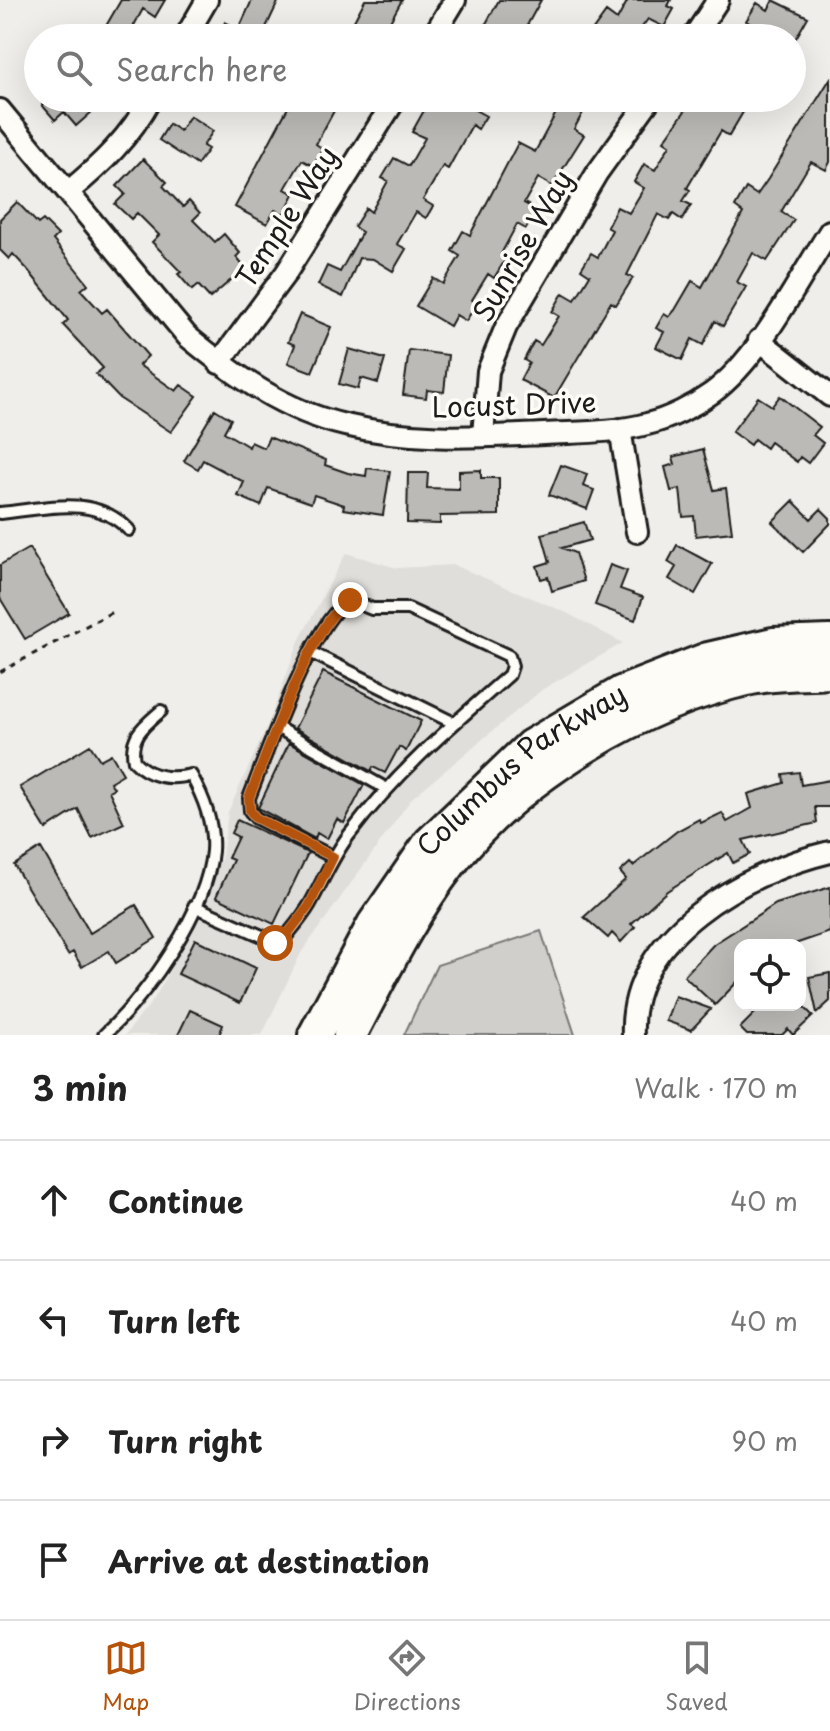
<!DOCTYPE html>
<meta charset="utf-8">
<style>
body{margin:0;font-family:"Playpen Sans",sans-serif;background:#f6f6f6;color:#222}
.controls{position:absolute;right:24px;bottom:24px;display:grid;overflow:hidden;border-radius:16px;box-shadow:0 8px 32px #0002}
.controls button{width:72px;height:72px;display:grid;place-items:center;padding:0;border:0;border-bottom:2px solid #e0e0e0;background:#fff;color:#222;font:40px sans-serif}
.stop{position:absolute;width:24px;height:24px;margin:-18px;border:6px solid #b45309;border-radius:50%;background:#fff}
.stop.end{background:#b45309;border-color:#fff;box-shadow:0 2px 8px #0008}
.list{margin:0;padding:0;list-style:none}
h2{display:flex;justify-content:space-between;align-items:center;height:104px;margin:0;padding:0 32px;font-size:34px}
h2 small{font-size:26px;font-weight:400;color:#767676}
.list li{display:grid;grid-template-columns:52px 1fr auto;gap:24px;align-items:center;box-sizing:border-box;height:120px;padding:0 32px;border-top:2px solid #e0e0e0}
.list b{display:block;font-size:30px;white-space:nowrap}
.list em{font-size:26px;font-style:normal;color:#767676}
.icon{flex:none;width:44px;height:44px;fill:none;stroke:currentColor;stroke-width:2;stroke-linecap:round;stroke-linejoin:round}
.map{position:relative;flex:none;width:830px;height:1035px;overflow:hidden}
.search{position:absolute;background:#fff;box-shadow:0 8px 32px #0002;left:24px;right:24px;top:24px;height:88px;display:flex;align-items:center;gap:20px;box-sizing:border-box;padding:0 28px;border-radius:44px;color:#767676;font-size:30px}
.sheet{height:584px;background:#fff}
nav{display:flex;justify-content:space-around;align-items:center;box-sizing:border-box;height:112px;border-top:2px solid #e0e0e0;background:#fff;font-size:22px;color:#767676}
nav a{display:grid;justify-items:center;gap:4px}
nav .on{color:#b45309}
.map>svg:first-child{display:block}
</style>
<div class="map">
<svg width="830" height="1035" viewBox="0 0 830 1035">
<rect width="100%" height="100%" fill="#f0eeea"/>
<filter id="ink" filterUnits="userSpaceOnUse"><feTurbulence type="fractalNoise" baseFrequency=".0125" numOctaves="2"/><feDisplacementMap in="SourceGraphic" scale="16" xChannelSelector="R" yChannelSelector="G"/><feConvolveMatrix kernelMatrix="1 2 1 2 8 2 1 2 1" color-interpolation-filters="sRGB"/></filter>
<g filter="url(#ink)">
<!-- built -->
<path fill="#e0deda" d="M346 553 397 568 454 565 565 612 623 643 543 689 412 798 301 953 262 1035H125L154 999 193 929 222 856 228 812 269 722 299 641Z"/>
<!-- green -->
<path fill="#d0cfcc" stroke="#767674" stroke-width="2" d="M541 931 575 1035H404L437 965Z"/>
<!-- building -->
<path fill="#bbbab6" stroke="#1c1c1c" stroke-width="2" d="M121 0H165L155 17 143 9 127 38H99Z
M252 0H279L261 38H218L225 22 239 29Z
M365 0H402L381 38H345Z
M499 0H541L520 38H478Z
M628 0H671L668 6 674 9 664 27 648 19 634 38H587L606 12 617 20Z
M773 0 808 17 796 38H776L746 21 757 3 768 10Z
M830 79V162L826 170 811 162 781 212 794 220 767 261 753 253 737 282 746 287 723 326 715 321 703 345 692 339 682 360 656 347 664 332 656 328 664 314 669 317 675 310 692 281 702 287 743 213 735 207 746 188 757 195 768 179Z
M50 98H81L93 111 76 126 64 112 55 120 42 105Z
M293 98H341L316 144 323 149 313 166 302 160 285 189 294 194 284 214 275 210 267 224 235 207Z
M431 98H472L468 106 486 116 478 129 472 125 448 169 443 166 423 200 433 206 426 218 416 212 397 244 406 249 393 271 373 259 359 258 343 297 318 285 327 266 340 272 362 232 354 227 366 208 371 212 388 181 382 178 394 158 409 166 425 138 412 132Z
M564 98H591L574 129 584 135 552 186 538 178 524 203 537 210 526 229 517 224 501 254 507 257 494 278 488 274 472 300 477 303 466 321 456 315 450 326 416 306 433 278 443 284 460 256 452 251 463 231 470 235 518 143 535 152Z
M694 98H732L746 107 729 136 721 131 687 188 690 190 683 201 691 205 682 220 673 214 669 220 658 214 627 275 633 278 616 305 611 302 554 398 520 380 529 363 524 360 534 341 541 345 559 316 552 312 563 293 575 300 590 275 581 269 591 253 598 257 612 230 607 227 617 207 629 213 644 188 634 182 644 164 655 170 670 145 664 141Z
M190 116 213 131 203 146 208 149 197 165 159 140 169 124 180 131Z
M143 159 167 182 163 186 183 207 189 201 200 213 193 220 215 242 224 234 240 253 236 257 245 268 210 298 198 285 192 290 178 274 181 272 152 242 159 235 137 213 131 219 115 204 125 194 117 186Z
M17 202 38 224 43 220 58 235 53 240 88 284 81 290 102 313 107 309 148 356 139 365 176 391 181 385 197 396 171 432 119 398 96 374 103 368 63 325 68 320 27 269 13 254 9 259 0 250V219Z
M300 314 331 327 312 372 288 363 295 345 288 342Z
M349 349 385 359 378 383 361 378 358 389 339 384Z
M409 350 448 355 444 392 427 390 426 398 403 395Z
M780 396 820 427 813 435 823 443 808 463 800 457 797 462 770 442 766 448 754 439 750 445 732 432 758 397 772 406Z
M215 409 231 419 224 432 249 447 251 442 264 448 269 437 326 460 325 465 348 473 366 476 367 468 390 471 383 515 343 509 344 505 314 495 311 503 268 488 261 506 238 496 244 482 203 460 198 469 184 461Z
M703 449 714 490 726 488 732 532 696 536 694 516 683 517 680 489 671 491 665 467 675 464 673 457Z
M561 465 587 474 583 486 594 490 587 509 549 495Z
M481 470V478H499V515L440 516V524L407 523 408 473H428L427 488 459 489V471Z
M793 501 811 519 821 509 830 518V524L803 552 772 522Z
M584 522 590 540 562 548 575 553 584 581 552 591 548 577 541 579 537 566 550 562 542 534Z
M677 545 712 564 695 594 669 579 676 567 668 562Z
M29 548 69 613 25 639 0 598V565Z
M610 565 627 571 620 589 643 597 635 620 595 605Z
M323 672 421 721 406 751 399 747 385 773 373 767 371 771 295 728Z
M289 743 364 785 344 823 337 819 327 839 317 833 315 839 258 808Z
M90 745 100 760 111 754 123 774 110 782 114 788 109 791 124 823 92 838 78 809 46 829 20 787Z
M799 772 801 785 830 780V807H815L817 823 743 840 750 854 733 863 728 853 667 891 631 924 635 927 621 942 612 933 608 938 584 917 626 879 620 872 630 863 633 866 677 831 699 819 701 823 722 813 727 822 752 808 748 794 784 783 783 774Z
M237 820 308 853 274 924 216 897 233 860 228 858 238 837 231 833Z
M41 848 90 933 136 905 156 938 116 963 109 951 82 967 73 952 68 955 14 865Z
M830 887V932L792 945H740V979L715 1005 684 976 714 944 776 904Z
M195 939 256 968 240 1003 178 974Z
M830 973V1001L817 1013 809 977Z
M675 996 711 1009 691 1030 666 1021Z
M763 1005H802L813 1016 793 1035 788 1029 782 1035H747L740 1028Z
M190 1010 223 1025 219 1035H178Z"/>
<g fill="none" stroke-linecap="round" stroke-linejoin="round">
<!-- service casing -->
<g stroke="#1c1c1c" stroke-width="16">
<path id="service" d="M0 513C46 509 93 493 129 530
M310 652 454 723
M278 728 387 789
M194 906 280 944C290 931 302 918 310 904 323 881 332 857 349 835 395 774 452 725 509 675L512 666 509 656 408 609H372L350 600C315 614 265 758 249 798L250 811 256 818 333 857
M104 1035C147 995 207 911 212 851 214 824 204 798 191 775 170 780 149 777 134 761 129 736 144 726 161 711"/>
</g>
<!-- minor casing -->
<g stroke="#1c1c1c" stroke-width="26">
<path id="minor" d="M185 38 207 0
M432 38 455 0
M693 38 718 0
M0 110 187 336C234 375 284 411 345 425 413 441 475 437 544 434 578 432 613 433 647 424 669 419 694 406 712 393 760 358 798 280 830 231
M68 192C102 164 130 137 151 98
M759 340 830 396
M219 363 286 273 396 98
M620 429 637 532
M483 436 488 371 506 327 597 173 651 98
M633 1035C628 935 746 872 830 852"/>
</g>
<!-- primary casing -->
<g stroke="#1c1c1c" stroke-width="38">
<g id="primary">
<path id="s1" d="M315 1035 374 924 430 843 531 746 621 693 708 659 773 644 830 642"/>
<path d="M350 1035C381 976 410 915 451 862 519 775 643 701 751 678 776 673 804 674 830 672"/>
</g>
</g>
<!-- path -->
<path stroke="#1c1c1c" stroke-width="3" stroke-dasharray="6 6" stroke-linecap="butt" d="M0 672 114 611"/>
<!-- service -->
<use href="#service" stroke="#fdfcf7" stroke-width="10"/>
<!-- minor -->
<use href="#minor" stroke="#fdfcf7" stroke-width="20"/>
<!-- primary -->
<use href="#primary" stroke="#fdfcf7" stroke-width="32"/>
</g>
</g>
<g fill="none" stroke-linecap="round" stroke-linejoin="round" filter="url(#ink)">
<!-- route -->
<path stroke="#b45309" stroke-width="10" d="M275 943 280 944 309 906 333 857 256 818 250 811 249 798C265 759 315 614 350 600"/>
</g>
<g text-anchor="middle" stroke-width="7" stroke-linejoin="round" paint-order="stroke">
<!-- street labels -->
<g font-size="28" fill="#1c1c1c" stroke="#fdfcf7">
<text transform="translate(287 217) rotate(-57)" y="10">Temple Way</text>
<text transform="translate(523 246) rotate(-60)" y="10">Sunrise Way</text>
<text transform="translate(514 405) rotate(-2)" y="10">Locust Drive</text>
<text dy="10" stroke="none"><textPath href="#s1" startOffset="342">Columbus Parkway</textPath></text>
</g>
</g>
</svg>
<div class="controls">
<button><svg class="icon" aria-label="locate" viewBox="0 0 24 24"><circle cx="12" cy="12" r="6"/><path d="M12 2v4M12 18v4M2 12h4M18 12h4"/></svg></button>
</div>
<div class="stop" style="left:275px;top:943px"></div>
<div class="stop end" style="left:350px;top:600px"></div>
<div class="search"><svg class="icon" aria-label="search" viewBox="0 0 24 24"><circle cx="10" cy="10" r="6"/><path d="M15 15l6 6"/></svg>Search here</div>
</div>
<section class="sheet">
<h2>3 min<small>Walk · 170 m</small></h2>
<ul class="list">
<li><svg class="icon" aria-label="ahead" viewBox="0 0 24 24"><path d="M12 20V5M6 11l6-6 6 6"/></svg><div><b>Continue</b></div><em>40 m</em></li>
<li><svg class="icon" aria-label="left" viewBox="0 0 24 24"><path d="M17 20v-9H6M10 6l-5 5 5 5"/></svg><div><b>Turn left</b></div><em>40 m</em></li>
<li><svg class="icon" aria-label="right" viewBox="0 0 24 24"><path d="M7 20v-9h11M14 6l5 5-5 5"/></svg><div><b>Turn right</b></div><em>90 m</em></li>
<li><svg class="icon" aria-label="arrive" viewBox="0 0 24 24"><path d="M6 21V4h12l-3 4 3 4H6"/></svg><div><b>Arrive at destination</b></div></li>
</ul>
</section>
<nav>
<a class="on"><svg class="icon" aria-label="map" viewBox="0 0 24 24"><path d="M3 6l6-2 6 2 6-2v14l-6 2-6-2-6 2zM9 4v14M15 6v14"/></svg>Map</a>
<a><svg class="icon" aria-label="directions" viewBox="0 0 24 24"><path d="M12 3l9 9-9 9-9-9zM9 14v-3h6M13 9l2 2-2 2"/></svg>Directions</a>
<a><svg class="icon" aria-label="saved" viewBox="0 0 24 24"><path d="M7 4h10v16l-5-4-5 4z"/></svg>Saved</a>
</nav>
